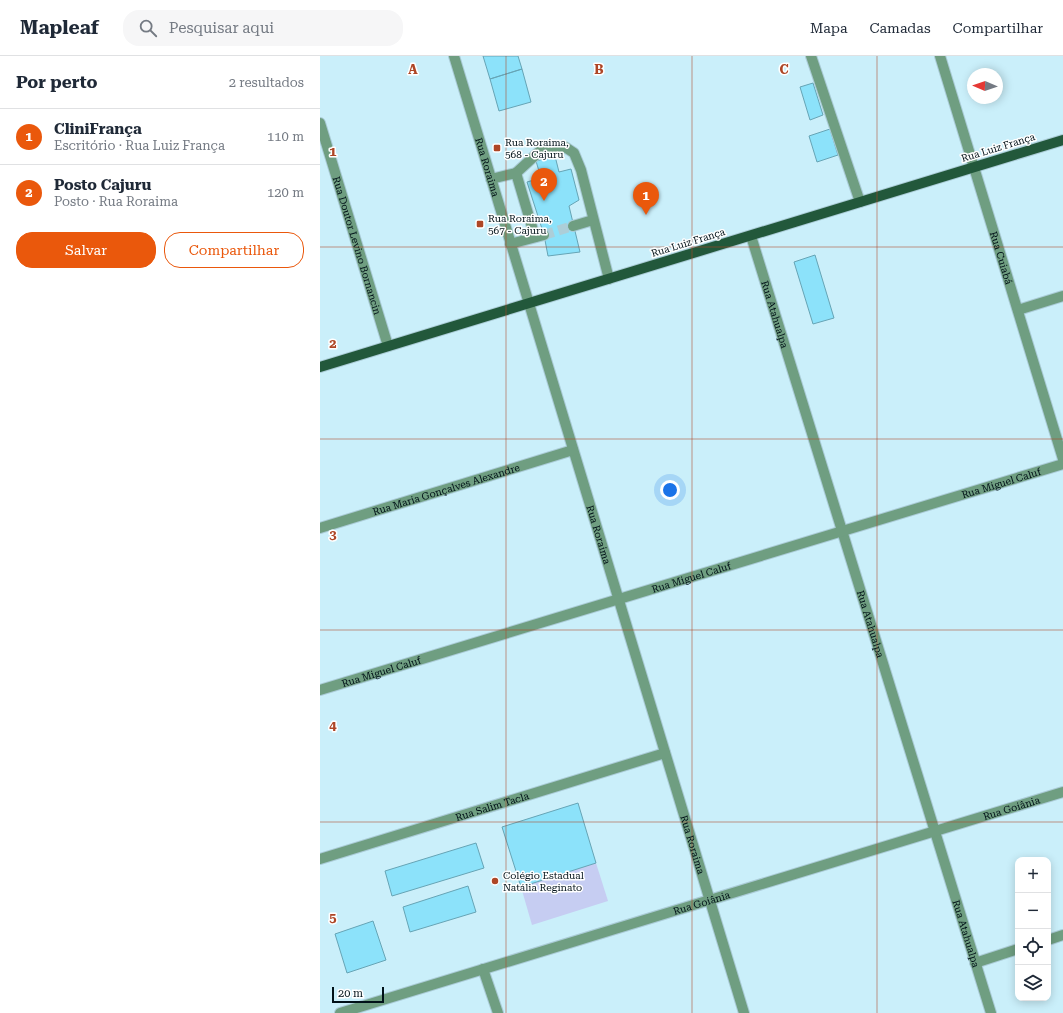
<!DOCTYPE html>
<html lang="pt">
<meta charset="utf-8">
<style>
body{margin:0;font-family:"Roboto Serif",serif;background:#f6f6f7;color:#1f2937}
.controls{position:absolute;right:12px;bottom:12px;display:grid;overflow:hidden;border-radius:8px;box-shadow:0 2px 10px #0003}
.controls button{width:36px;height:36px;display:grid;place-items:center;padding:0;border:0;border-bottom:1px solid #e0e1e3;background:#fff;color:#1f2937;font:20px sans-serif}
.compass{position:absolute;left:647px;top:12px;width:36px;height:36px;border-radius:50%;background:#fff;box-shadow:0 2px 10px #0003;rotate:272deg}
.scale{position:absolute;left:12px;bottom:10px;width:52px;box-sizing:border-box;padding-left:4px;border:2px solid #001118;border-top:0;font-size:11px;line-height:14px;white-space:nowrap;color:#001118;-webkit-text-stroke:3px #fff;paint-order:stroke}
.you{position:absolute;left:350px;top:434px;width:14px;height:14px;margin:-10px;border:3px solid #fff;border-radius:50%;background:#1a73e8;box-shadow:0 0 0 6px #1a73e833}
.badge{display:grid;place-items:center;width:26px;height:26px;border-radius:50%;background:#ea580c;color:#fff;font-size:13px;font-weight:700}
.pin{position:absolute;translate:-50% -33px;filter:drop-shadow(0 1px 2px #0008)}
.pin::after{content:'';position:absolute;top:21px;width:14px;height:12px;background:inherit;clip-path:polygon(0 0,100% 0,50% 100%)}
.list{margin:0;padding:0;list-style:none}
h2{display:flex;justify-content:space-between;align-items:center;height:52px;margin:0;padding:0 16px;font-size:17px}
h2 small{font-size:13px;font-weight:400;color:#747a83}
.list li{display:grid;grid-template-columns:26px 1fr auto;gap:12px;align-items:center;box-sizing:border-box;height:56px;padding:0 16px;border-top:1px solid #e0e1e3}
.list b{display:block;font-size:15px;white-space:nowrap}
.list p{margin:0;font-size:13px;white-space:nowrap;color:#747a83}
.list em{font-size:13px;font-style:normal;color:#747a83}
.actions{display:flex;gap:8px;padding:12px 16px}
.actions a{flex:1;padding:9px 0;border:1px solid #ea580c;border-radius:16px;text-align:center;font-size:14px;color:#ea580c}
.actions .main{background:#ea580c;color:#fff}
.icon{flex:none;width:22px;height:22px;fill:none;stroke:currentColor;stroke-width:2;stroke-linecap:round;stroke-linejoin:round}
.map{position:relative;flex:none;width:743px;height:957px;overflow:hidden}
header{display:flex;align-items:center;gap:24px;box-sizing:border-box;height:56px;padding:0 20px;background:#fff;border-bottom:1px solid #e0e1e3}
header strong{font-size:19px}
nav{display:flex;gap:22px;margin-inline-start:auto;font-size:14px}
.search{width:280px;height:36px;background:#f6f6f7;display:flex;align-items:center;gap:10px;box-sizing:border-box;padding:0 14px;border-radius:16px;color:#747a83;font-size:15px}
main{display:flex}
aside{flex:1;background:#fff}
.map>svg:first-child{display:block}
</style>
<header>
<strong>Mapleaf</strong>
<div class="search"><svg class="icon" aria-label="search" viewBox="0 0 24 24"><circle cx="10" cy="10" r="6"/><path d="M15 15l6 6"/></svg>Pesquisar aqui</div>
<nav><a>Mapa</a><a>Camadas</a><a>Compartilhar</a></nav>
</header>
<main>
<aside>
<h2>Por perto<small>2 resultados</small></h2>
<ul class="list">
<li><span class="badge">1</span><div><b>CliniFrança</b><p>Escritório · Rua Luiz França</p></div><em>110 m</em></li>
<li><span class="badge">2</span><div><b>Posto Cajuru</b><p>Posto · Rua Roraima</p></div><em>120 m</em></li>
</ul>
<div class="actions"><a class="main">Salvar</a><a>Compartilhar</a></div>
</aside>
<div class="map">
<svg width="743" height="957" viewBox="0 0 743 957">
<rect width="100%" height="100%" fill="#caeffa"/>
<!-- green -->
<path fill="#c6cdf2" d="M276 807 288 845 212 869 201 831Z"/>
<!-- building -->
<path fill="#8ce2fa" stroke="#66a4b5" d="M163 0H198L202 13 170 23Z
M202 13 211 46 179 55 170 23Z
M493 27 503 59 490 64 480 31Z
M510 73 518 99 497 106 489 80Z
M235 100 239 116 251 113 259 144 249 150 260 196 228 200 224 179 207 126 221 122 216 105Z
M495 199 514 262 493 268 474 206Z
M258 747 276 807 201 831 182 771Z
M156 787 164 812 72 840 65 815Z
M148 830 156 856 90 876 83 851Z
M53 865 66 904 27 917 15 878Z"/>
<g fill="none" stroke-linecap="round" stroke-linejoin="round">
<!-- minor-tunnel -->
<path stroke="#acced8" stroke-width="10" stroke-dasharray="10 5" stroke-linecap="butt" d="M224 179 253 170"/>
<!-- minor casing -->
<g stroke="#aacbd6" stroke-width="12">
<g id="minor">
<path id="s1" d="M134 0 424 957"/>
<path d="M491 0 540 146"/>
<path id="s2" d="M620 0 743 403"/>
<path id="s3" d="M0 67 68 290"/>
<path d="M196 117 220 95 232 91H245L254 97 261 114 289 223"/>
<path d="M171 123 196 117 215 181"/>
<path d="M253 170 273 164"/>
<path id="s4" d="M431 180 671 957"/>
<path d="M190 188 224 179"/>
<path d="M698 254 743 240"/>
<path id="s5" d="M0 472 253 394"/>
<path id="s6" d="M0 634 743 408"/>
<path id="s7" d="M0 803 345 697"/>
<path d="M728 884 743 879"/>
<path d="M655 907 698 893"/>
<path d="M163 913 178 957"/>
<path id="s8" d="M20 957 743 736"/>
</g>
</g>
<!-- major casing -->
<g stroke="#aacbd6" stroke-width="12">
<path id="major" d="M0 311 743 84"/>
</g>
<!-- minor -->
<use href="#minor" stroke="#6f9e81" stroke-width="10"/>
<!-- major -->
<use href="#major" stroke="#22583b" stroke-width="10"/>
</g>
<!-- grid -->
<path fill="none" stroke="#ae4626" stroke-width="1" stroke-opacity="0.55" d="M186 0V957M372 0V957M557 0V957M0 191H743M0 383H743M0 574H743M0 766H743"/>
<!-- markers -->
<g fill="#ae4626" stroke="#fff" stroke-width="1.5">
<rect x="173" y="88" width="8" height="8" rx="2"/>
<rect x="156" y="164" width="8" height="8" rx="2"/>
<circle cx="175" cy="825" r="4"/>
</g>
<g text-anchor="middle" stroke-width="3" stroke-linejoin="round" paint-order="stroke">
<!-- poi labels -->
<g font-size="10" fill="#001118" stroke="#fff" text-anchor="start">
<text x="185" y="90">Rua Roraima,<tspan x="185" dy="12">568 - Cajuru</tspan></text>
<text x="168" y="166">Rua Roraima,<tspan x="168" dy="12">567 - Cajuru</tspan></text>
<text x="183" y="823">Colégio Estadual<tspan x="183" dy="12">Natália Reginato</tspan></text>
</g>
<!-- street labels -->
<g font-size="10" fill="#001118" stroke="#fff">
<text transform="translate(678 91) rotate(-17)" y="4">Rua Luiz França</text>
<text dy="4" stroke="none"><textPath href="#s1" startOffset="116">Rua Roraima</textPath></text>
<text transform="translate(368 186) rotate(-17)" y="4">Rua Luiz França</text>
<text dy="4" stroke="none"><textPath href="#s3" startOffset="128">Rua Doutor Levino Bornancin</textPath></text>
<text dy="4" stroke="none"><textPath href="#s2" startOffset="211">Rua Cuiabá</textPath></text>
<text dy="4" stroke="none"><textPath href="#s4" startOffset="82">Rua Atahualpa</textPath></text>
<text dy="4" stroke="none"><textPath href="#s6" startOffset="712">Rua Miguel Caluf</textPath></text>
<text dy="4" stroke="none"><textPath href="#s5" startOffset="132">Rua Maria Gonçalves Alexandre</textPath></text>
<text dy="4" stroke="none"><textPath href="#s1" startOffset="500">Rua Roraima</textPath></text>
<text dy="4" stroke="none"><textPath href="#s6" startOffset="388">Rua Miguel Caluf</textPath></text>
<text dy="4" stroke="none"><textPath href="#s4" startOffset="406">Rua Atahualpa</textPath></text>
<text dy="4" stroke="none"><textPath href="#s6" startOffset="64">Rua Miguel Caluf</textPath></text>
<text dy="4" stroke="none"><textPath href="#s7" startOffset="180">Rua Salim Tacla</textPath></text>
<text dy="4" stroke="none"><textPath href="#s8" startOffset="702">Rua Goiânia</textPath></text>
<text dy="4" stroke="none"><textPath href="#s1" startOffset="824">Rua Roraima</textPath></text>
<text dy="4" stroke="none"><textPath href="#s8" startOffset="378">Rua Goiânia</textPath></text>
<text dy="4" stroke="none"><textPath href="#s4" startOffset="730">Rua Atahualpa</textPath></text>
</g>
</g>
<g font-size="13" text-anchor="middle" font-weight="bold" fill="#ae4626" stroke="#fff" stroke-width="3" stroke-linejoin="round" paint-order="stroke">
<text x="93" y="18">A</text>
<text x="279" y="18">B</text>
<text x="464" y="18">C</text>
<text x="13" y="100">1</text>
<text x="13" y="292">2</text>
<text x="13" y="483">3</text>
<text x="13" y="674">4</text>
<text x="13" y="866">5</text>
</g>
</svg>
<div class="controls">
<button>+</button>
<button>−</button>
<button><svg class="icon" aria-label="locate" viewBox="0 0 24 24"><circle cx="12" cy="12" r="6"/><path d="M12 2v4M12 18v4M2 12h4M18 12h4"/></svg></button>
<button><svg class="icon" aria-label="layers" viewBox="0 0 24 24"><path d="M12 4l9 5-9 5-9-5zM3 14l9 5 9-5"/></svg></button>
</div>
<svg class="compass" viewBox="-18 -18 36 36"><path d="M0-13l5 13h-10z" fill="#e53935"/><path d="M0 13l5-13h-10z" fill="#747a83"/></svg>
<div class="scale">20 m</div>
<div class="you"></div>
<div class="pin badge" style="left:326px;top:159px">1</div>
<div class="pin badge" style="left:224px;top:145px">2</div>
</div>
</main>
